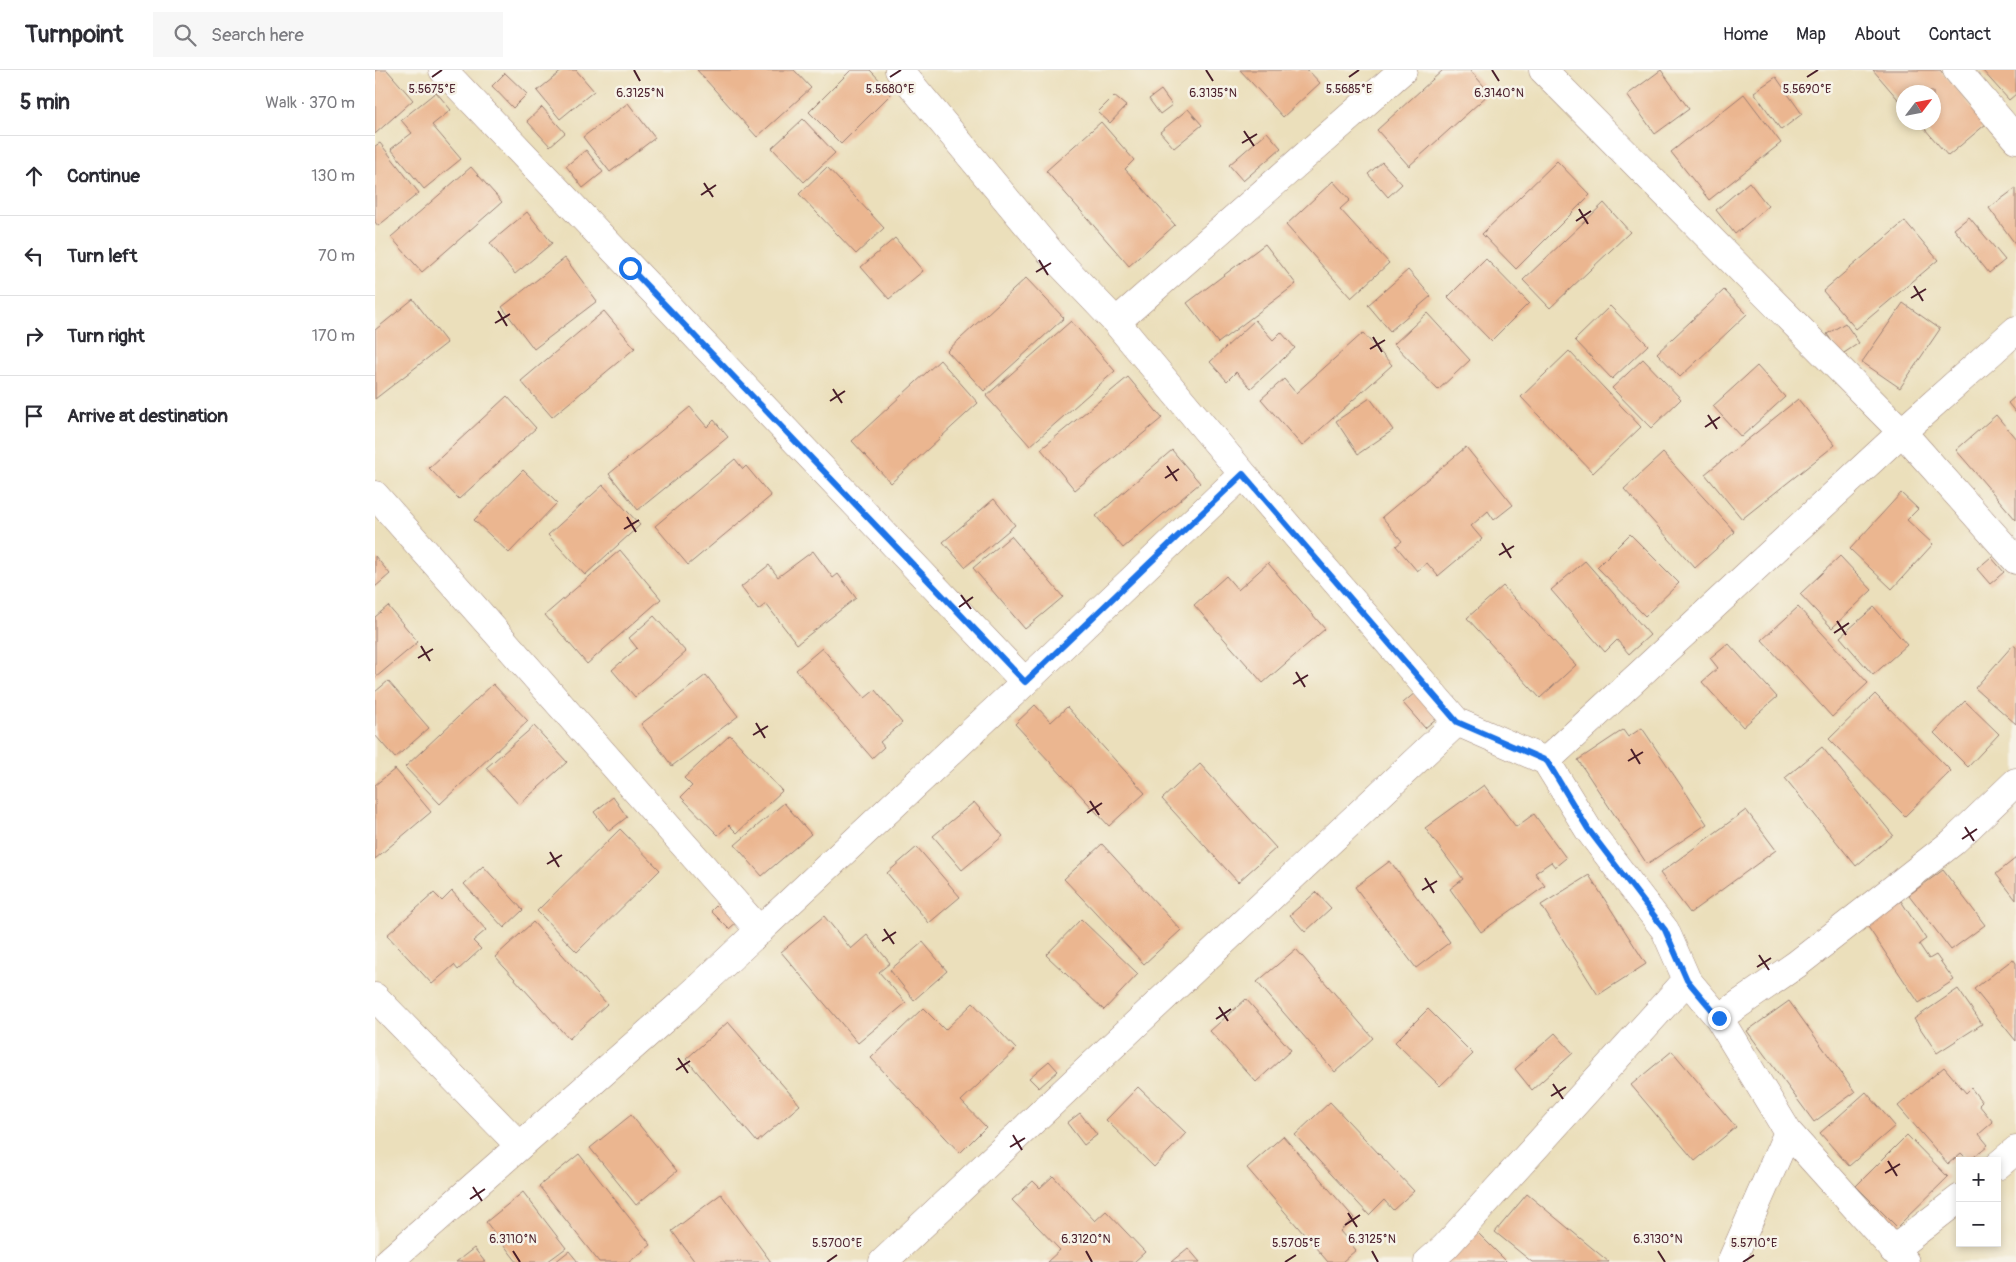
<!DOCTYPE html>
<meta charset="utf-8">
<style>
body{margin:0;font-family:Pangolin,sans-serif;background:#f7f7f7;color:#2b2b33}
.controls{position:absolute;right:15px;bottom:15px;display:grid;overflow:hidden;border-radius:0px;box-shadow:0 2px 8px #0003}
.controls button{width:45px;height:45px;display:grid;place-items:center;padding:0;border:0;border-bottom:1px solid #e1e1e2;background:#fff;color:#2b2b33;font:25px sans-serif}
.compass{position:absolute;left:1521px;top:15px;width:45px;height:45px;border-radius:50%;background:#fff;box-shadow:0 2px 8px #0003;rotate:58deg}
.stop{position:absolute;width:15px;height:15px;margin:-11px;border:4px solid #1a73e8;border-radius:50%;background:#fff}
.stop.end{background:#1a73e8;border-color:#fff;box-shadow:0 1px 5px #0008}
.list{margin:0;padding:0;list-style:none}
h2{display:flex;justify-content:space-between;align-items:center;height:65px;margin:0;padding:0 20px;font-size:21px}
h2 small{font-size:16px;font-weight:400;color:#7c7c81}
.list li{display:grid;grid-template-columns:32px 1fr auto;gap:15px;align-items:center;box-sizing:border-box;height:80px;padding:0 20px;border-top:1px solid #e1e1e2}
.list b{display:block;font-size:19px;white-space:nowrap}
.list em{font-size:16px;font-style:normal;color:#7c7c81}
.icon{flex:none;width:28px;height:28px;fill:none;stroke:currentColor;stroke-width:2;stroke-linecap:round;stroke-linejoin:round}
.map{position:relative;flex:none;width:1641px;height:1192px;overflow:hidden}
header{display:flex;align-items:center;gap:30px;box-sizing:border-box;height:70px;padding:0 25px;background:#fff;border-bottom:1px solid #e1e1e2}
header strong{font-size:24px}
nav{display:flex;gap:28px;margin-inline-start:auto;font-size:18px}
.search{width:350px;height:45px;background:#f7f7f7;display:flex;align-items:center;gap:12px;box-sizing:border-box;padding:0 18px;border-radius:0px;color:#7c7c81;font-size:19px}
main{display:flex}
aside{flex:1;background:#fff}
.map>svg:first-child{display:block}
</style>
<header>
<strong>Turnpoint</strong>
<div class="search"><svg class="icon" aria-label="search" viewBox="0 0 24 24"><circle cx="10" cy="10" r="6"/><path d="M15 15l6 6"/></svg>Search here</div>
<nav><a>Home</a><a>Map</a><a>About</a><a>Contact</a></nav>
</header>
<main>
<aside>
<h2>5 min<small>Walk · 370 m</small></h2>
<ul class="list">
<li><svg class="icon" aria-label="ahead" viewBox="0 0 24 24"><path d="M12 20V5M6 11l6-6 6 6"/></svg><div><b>Continue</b></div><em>130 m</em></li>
<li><svg class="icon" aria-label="left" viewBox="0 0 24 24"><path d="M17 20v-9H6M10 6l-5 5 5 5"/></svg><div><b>Turn left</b></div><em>70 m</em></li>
<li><svg class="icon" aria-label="right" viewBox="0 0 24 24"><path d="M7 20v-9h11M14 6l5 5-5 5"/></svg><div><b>Turn right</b></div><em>170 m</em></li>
<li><svg class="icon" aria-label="arrive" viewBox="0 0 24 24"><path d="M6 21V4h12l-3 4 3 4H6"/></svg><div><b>Arrive at destination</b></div></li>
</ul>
</aside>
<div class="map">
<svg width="1641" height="1192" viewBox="0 0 1641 1192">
<rect width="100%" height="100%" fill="#f7f3e8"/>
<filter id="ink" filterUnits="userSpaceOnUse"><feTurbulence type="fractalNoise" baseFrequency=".02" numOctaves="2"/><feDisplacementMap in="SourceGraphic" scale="10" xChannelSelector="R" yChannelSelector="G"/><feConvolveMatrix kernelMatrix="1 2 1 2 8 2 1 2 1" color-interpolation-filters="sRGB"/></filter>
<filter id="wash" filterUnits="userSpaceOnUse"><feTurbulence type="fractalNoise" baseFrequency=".0096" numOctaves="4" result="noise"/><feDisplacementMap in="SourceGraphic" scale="20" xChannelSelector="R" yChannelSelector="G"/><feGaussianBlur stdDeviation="1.12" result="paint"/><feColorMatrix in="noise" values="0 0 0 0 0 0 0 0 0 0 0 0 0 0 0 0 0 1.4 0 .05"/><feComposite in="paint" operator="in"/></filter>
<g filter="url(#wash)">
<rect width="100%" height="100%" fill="#ebdfbb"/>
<g id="blocks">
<!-- building -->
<path fill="#ebb690" d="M0 0H12L38 30 0 64Z
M188 0H201L219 21 185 49 162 21Z
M322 0H419L436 18 382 67Z
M476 0H495L517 23 466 74 434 42Z
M865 0H933L945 13 908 47Z
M1068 0H1095L1115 23 1034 96 1002 60Z
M1286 0 1314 39 1280 64 1252 25Z
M1498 0H1565L1611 54 1573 86 1544 52H1558V22H1528V35Z
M1607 0H1641V24L1634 30Z
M130 3 152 24 138 38 117 16Z
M1401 7 1427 44 1406 60 1379 22Z
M786 20 797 35 785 44 774 29Z
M61 22 76 40 57 55 86 89 49 119 16 79 37 63 26 50Z
M1369 24 1406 73 1334 130 1296 82Z
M739 26 751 36 735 53 723 42Z
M253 33 280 68 235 102 208 67Z
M167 37 190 63 175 76 152 51Z
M813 39 827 55 799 78 785 62Z
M428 49 460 83 429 112 397 78Z
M726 52 759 90 750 99 800 155 754 196 671 101Z
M892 62 906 78 868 111 854 95Z
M5 73 44 123 3 156 0 152V76Z
M211 80 228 102 208 118 191 96Z
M1182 91 1215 125 1141 199 1107 164Z
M1007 92 1027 114 1013 127 993 104Z
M96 97 127 132 47 202 16 167Z
M452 97 509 158 481 184 424 124Z
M958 111 975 130 965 139 1014 193 976 228 911 155Z
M1374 112 1393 136 1360 164 1341 140Z
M1641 118V175L1614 138Z
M1229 133 1255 162 1175 238 1148 210Z
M152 142 177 173 140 204 115 173Z
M1594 147 1630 190 1614 203 1579 159Z
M1530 151 1563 190 1481 259 1448 221Z
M520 168 548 201 514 229 486 197Z
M890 174 921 214 843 273 812 233Z
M190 188 222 231 159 279 127 237Z
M1111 189 1154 233 1116 271 1073 227Z
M1033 200 1056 226 1015 261 993 235Z
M651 208 689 248 609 321 572 281Z
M1349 220 1372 244 1305 307 1282 283Z
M38 229 72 273 0 329V260Z
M1528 233 1565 259 1525 318 1487 292Z
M1235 236 1273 275 1237 309 1200 270Z
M229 241 260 278 177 347 146 311Z
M1052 243 1095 290 1063 320 1019 274Z
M880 250 898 270 906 262 920 278 876 318 861 302 852 311 835 292Z
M696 251 740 301 655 376 611 326Z
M1470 253 1484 273 1466 285 1452 264Z
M988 263 1017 295 927 376 886 329 909 309 921 323Z
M1194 281 1266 357 1218 403 1146 327Z
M1268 289 1306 329 1276 358 1237 318Z
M565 290 603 333 516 413 477 371Z
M1382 296 1410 327 1366 367 1338 336Z
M753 307 787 348 700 420 666 379Z
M132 326 161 358 84 429 54 398Z
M1641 326V343L1633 333Z
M995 328 1018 360 983 384 961 351Z
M1423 329 1460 375 1367 449 1330 404Z
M315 337 332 357 339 350 353 367 263 440 234 404Z
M1621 345 1641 369V450L1581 380Z
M1091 377 1138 435 1119 450 1113 441 1096 456 1107 469 1063 506 1052 493 1042 501 1021 476 1027 471 1007 447Z
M797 380 825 413 748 478 721 446Z
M1288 383 1360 462 1320 498 1249 419Z
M360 389 368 399 371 396 396 426 313 495 280 456Z
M148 400 182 433 134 483 99 450Z
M228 415 265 455 210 505 173 465Z
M1526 423 1543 439 1532 450 1558 474 1517 519 1475 479Z
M619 429 640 455 590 497 568 472Z
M1255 464 1304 513 1270 546 1222 497Z
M636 466 688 527 650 559 598 498Z
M245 480 286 529 212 594 170 545Z
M438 481 458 508 463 504 481 528 422 574 391 534 383 540 366 517 394 495 403 507Z
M0 486 15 504 0 517Z
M1465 486 1497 520 1457 558 1425 524Z
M1616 487 1629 502 1615 514 1602 499Z
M1210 491 1275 565 1254 584 1242 570 1230 582 1176 520Z
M893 493 950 559 888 613 819 535 851 506 863 520Z
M1128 516 1201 595 1165 628 1092 548Z
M13 536 43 572 0 608V547Z
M1423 537 1493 613 1457 647 1387 570Z
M1499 537 1532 575 1498 605 1465 567Z
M279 546 311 582 260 627 237 600 262 578 254 568Z
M1353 573 1402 627 1368 657 1327 612 1343 598 1335 588Z
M1638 575 1641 577V654L1600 618Z
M447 578 490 628 500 620 527 653 505 672 509 677 497 688 421 600Z
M331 605 363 646 297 696 266 654Z
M13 611 54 658 20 688 0 665V622Z
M118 614 153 651 65 734 30 697Z
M1041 622 1063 647 1050 658 1028 633Z
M1500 624 1576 701 1530 746 1454 669Z
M1590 631 1624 664 1593 697 1559 663Z
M660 635 676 652 692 637 770 723 734 756 640 654Z
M159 656 192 692 144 735 111 698Z
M1267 658 1332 754 1272 794 1203 690 1248 660 1253 667Z
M355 665 407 721 362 763 354 755 343 765 306 727 317 716 309 708Z
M1447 677 1518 765 1481 796 1410 708Z
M825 694 901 778 863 812 787 729Z
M20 699 56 742 0 789V715Z
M1109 715 1141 757 1159 744 1191 788 1180 797 1176 792 1160 803 1170 816 1106 862 1075 819 1088 809 1050 758Z
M238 727 252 747 234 761 219 742Z
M599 732 628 766 587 800 558 766Z
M409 733 436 764 387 806 360 775Z
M1371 740 1401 780 1315 843 1285 803Z
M245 759 285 800 202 882 162 841Z
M727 774 806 860 769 894 689 809Z
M542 777 585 827 554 853 512 803Z
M1641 788V830L1621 804Z
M1015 791 1075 872 1041 898 980 817Z
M108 796 148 840 129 858 89 814Z
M1568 800 1610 855 1576 880 1534 825Z
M1214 805 1271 894 1223 925 1166 835Z
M77 821 111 860 98 871 106 879 83 900 79 895 57 914 12 865 59 823 67 831Z
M941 822 956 838 930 862 915 845Z
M346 831 365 849 354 859 336 841Z
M1526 831 1551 869 1544 874 1554 889 1561 885 1579 910 1544 933 1491 854Z
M449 846 476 879 492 865 515 893 504 902 531 933 483 973 406 882Z
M706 849 763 904 729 940 671 885Z
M158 852 232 934 194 969 120 887Z
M548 872 572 901 539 930 515 900Z
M921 879 998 968 960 1002 882 912Z
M1638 889 1641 893V971L1599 919Z
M1583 919 1607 954 1562 983 1539 949Z
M871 929 916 980 881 1012 835 961Z
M1414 931 1480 1022 1439 1052 1372 961Z
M598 933 641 979 586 1031 611 1057 585 1083 496 988 548 938 570 960Z
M1053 939 1098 984 1065 1016 1020 972Z
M353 952 425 1035 382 1072 311 989Z
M1180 963 1198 983 1157 1020 1140 999Z
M1297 981 1361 1057 1320 1091 1256 1015Z
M674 991 683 1001 664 1018 654 1008Z
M1569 997 1591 1023 1596 1018 1607 1032 1604 1035 1618 1052 1604 1064 1613 1075 1594 1091 1586 1083 1573 1094 1523 1036Z
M763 1017 811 1063 779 1097 731 1050Z
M1491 1022 1520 1056 1474 1096 1445 1063Z
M955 1032 1039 1121 1018 1140 1009 1130 994 1145 920 1065Z
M705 1043 722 1065 709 1075 692 1053Z
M256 1045 302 1101 261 1135 215 1078Z
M1532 1065 1573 1107 1522 1157 1481 1116Z
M908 1066 979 1148 965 1161 981 1180 967 1192H953L872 1098Z
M204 1084 276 1175 254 1192H224L164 1116Z
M678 1106 720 1151 731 1141 770 1182 759 1192H672L685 1180 637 1130 658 1111 665 1118Z
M148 1122 191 1178 172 1192H142L111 1152Z
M346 1124 396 1192H320L297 1161Z
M1152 1124 1234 1192H1157L1120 1162Z
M1100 1160 1132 1192H1069Z
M99 1178 110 1192H81Z
M813 1178 825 1192H796Z
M194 1181 203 1192H180Z"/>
</g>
</g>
<g filter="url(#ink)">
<use href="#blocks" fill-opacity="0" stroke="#9a7f73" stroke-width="1"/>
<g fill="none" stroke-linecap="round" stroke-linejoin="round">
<!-- street casing -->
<g stroke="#9a7f73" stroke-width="29">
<path id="street" d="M68 0 650 612
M524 0 681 189 741 252 868 404 1082 652 1171 691 1213 759 1290 860 1312 910 1344 948 1413 1062 1530 1192
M1168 0 1527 362 1641 490
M1582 0 1641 69
M741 252 1028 0
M0 425 385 861
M1171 691 1527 362 1641 260
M0 927 144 1075
M1344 948 1422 894 1578 772 1641 712
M1622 1096 1641 1080
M1518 1180 1585 1128
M13 1192 305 935 650 612 868 404
M508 1192 1082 652
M1053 1192 1070 1177 1312 910
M1356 1192 1413 1062"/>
</g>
<!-- street -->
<use href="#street" stroke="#fff" stroke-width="28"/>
</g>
</g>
<g fill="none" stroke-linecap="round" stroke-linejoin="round" filter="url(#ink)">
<!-- route -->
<path stroke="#1a73e8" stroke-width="6" d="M255 198 650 612 868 404 1082 652 1172 691 1213 759 1290 860 1312 910 1344 948"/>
</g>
<!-- ticks -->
<path fill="none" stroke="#4a1f2b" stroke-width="2" d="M259 0 265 11M831 0 838 11M1117 0 1124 11M57 7 67 0M515 7 526 0M974 7 984 0M1432 7 1443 0M869 61 879 76M867 73 882 64M329 113 338 127M326 125 341 115M1204 139 1213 154M1201 151 1216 141M664 190 673 205M661 202 676 193M1539 216 1548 231M1536 228 1551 219M123 241 132 256M120 253 135 244M998 267 1007 282M995 279 1010 270M458 319 467 333M455 331 470 321M1333 345 1342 359M1330 357 1345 347M792 396 802 411M790 408 804 399M252 447 261 462M249 459 264 450M1127 473 1136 488M1124 485 1139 476M586 525 596 539M584 537 598 527M1462 551 1471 565M1459 563 1474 553M46 576 55 591M43 588 58 579M921 602 930 617M918 614 933 605M381 653 390 668M378 665 393 656M1256 679 1265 694M1253 691 1268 682M715 731 724 745M712 743 727 733M1590 757 1599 771M1587 769 1602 759M175 782 184 797M172 794 187 785M1050 808 1059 823M1047 820 1062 811M509 859 519 874M507 871 521 862M1384 885 1394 900M1382 897 1396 888M844 937 853 951M841 949 856 939M303 988 313 1003M301 1000 315 991M1178 1014 1188 1029M1176 1026 1191 1017M638 1065 647 1080M635 1077 650 1068M1513 1091 1522 1106M1510 1103 1525 1094M98 1117 107 1131M95 1129 110 1119M973 1143 982 1157M970 1155 985 1145M138 1181 145 1192M711 1181 717 1192M997 1181 1003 1192M1283 1181 1290 1192M452 1192 462 1185M910 1192 921 1185M1368 1192 1379 1185"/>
<g font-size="12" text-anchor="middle" fill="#4a1f2b" stroke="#f7f3e8" stroke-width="5" stroke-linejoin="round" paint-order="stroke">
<text x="1432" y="23">5.5690°E</text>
<text x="57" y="23">5.5675°E</text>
<text x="515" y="23">5.5680°E</text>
<text x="974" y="23">5.5685°E</text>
<text x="265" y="27">6.3125°N</text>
<text x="838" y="27">6.3135°N</text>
<text x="1124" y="27">6.3140°N</text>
<text x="138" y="1173">6.3110°N</text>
<text x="711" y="1173">6.3120°N</text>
<text x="997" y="1173">6.3125°N</text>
<text x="1283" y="1173">6.3130°N</text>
<text x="462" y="1177">5.5700°E</text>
<text x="921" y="1177">5.5705°E</text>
<text x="1379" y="1177">5.5710°E</text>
</g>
</svg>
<div class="controls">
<button>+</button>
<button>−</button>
</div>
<svg class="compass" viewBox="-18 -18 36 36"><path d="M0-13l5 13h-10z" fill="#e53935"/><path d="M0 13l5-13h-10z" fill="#7c7c81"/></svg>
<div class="stop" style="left:255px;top:198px"></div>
<div class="stop end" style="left:1344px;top:948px"></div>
</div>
</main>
